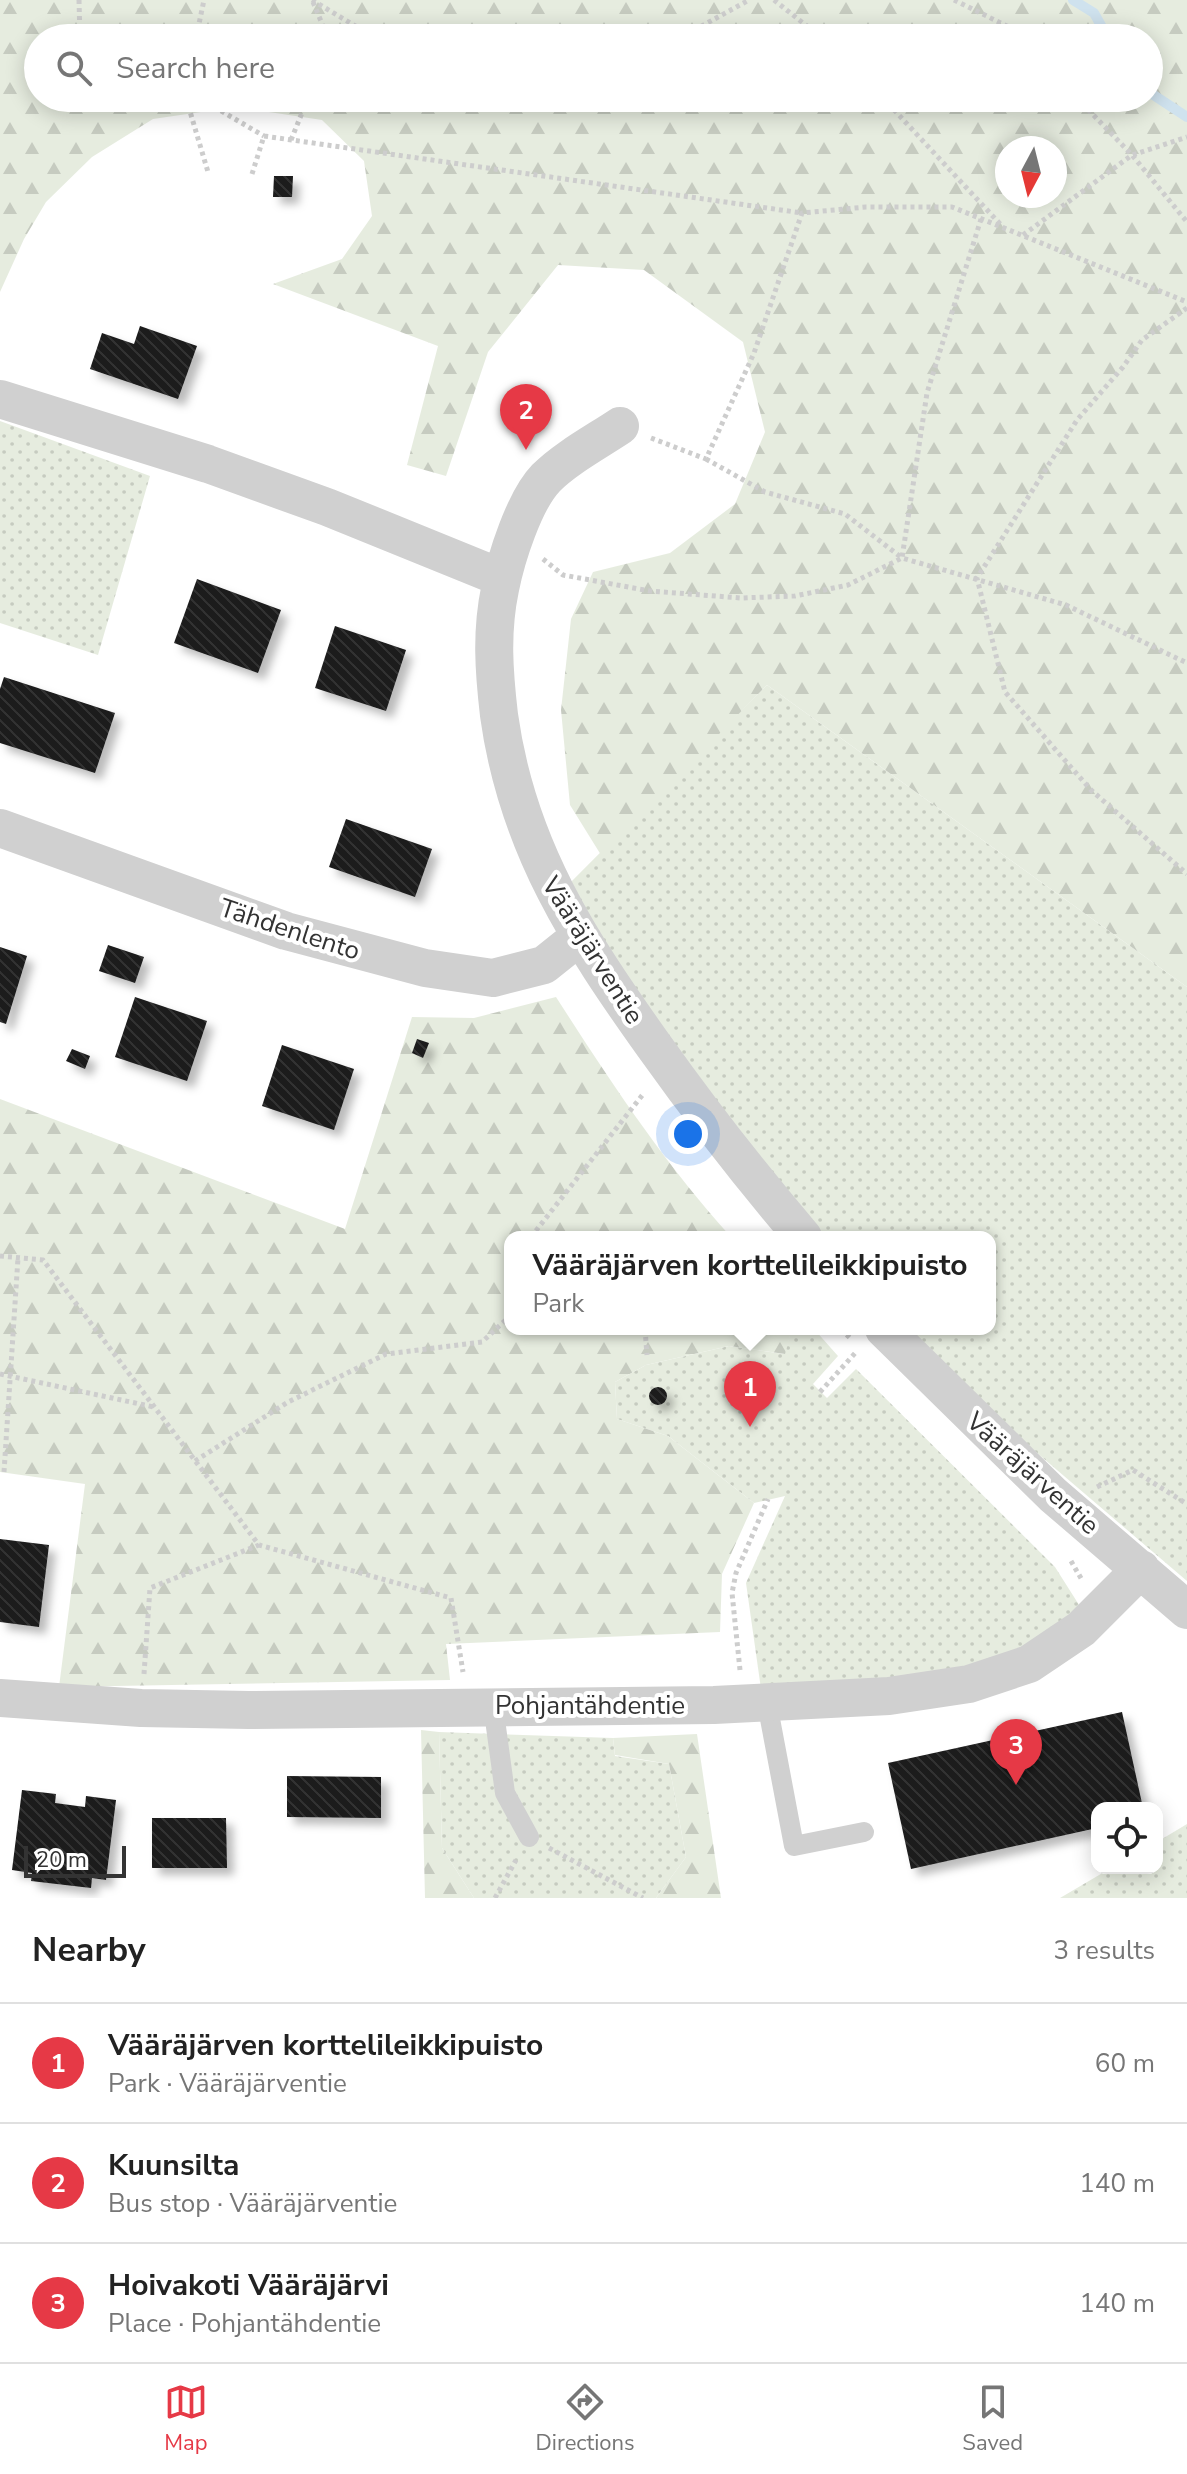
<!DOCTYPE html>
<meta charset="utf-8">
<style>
body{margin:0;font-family:"Nunito Sans",sans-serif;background:#f6f6f6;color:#222}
.controls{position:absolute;right:24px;bottom:24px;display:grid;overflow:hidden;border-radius:16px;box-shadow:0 4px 20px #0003}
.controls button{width:72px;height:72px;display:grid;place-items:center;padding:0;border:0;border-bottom:2px solid #e0e0e0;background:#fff;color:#222;font:40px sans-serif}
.compass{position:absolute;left:995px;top:136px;width:72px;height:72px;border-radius:50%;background:#fff;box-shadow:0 4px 20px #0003;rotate:187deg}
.scale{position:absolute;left:24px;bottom:20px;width:102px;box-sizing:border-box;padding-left:8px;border:4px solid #333;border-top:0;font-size:22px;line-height:28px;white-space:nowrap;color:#333;-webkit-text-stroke:6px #fff;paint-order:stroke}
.you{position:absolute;left:688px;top:1134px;width:28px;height:28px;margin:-20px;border:6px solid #fff;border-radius:50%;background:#1a73e8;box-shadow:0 0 0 12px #1a73e833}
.badge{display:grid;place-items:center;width:52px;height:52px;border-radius:50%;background:#e63946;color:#fff;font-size:26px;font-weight:700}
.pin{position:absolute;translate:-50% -66px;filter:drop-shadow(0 2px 4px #0008)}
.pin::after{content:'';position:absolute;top:42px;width:28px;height:24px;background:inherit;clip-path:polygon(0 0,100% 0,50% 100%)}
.popup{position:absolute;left:504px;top:1231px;width:492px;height:104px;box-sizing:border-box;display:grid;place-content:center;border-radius:16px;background:#fff;filter:drop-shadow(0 2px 6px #0005);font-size:26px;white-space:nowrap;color:#767676}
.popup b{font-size:30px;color:#222}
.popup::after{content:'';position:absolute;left:50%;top:100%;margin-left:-16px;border:16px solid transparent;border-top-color:#fff}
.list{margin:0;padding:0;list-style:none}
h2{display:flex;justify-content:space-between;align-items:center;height:104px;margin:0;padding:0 32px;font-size:34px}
h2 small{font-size:26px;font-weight:400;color:#767676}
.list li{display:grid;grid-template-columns:52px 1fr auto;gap:24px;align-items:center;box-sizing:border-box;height:120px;padding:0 32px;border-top:2px solid #e0e0e0}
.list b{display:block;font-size:30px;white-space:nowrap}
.list p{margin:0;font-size:26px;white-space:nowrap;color:#767676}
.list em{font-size:26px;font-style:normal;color:#767676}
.icon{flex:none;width:44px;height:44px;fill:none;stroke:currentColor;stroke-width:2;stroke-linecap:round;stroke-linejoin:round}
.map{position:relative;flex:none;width:1187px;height:1898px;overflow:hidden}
.search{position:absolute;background:#fff;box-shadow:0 4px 20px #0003;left:24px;right:24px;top:24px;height:88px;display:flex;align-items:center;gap:20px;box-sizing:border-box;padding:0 28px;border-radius:44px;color:#767676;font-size:30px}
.sheet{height:464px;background:#fff}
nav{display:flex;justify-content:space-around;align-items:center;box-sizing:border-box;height:112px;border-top:2px solid #e0e0e0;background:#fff;font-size:22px;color:#767676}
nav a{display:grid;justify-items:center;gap:4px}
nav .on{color:#e63946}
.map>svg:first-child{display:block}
</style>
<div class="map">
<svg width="1187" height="1898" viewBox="0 0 1187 1898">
<defs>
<pattern id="grass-dots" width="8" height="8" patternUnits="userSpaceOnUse" patternTransform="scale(2)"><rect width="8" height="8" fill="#e6ecdf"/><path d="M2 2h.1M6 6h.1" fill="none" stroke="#c6cbc0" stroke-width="1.8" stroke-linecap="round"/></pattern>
<pattern id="forest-firs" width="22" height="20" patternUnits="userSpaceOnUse" patternTransform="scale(2)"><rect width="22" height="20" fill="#e6ecdf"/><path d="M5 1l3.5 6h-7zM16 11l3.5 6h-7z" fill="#c6cbc0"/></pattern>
<pattern id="building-back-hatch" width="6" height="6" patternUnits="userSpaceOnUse" patternTransform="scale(2)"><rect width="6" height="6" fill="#1a1a1a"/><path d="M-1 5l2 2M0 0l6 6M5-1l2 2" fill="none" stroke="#333"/></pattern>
<filter id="shadow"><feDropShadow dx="7" dy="7" stdDeviation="4" flood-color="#0004"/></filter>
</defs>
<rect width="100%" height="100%" fill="#fff"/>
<!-- grass -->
<path fill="url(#grass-dots)" d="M0 421 150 476 98 655 0 623Z
M767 685 1187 987V1581L976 1401 908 1329H990V1237H823L690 1070 565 888Z
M792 1329H814L838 1356 813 1384 827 1398 856 1369 1055 1567 1081 1608C1007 1683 859 1683 761 1689L746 1583 785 1496 754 1503 668 1436 617 1419 615 1382 646 1365 729 1346 784 1354Z
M439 1732 613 1738 615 1756 669 1764 686 1857 656 1898H474L442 1848Z
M1187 1824V1898H1060L1111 1868H1157V1842Z"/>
<!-- forest -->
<path fill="url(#forest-firs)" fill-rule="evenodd" d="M0 0H1187V987L767 685 601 855 570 805 561 710 571 619 593 572 670 553 735 504 765 432 743 342 644 270 558 265 488 352 446 476 407 465 438 346 273 284 342 259 372 216 364 161 322 120 235 107 153 119 92 157 46 202 24 239 0 292ZM1149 38V98H38V38ZM1055 148V196H1007V148Z
M556 997C610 1081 664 1163 731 1237H510V1329H792L785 1354 729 1346 646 1365 615 1382 617 1419 668 1436 754 1503 722 1574 720 1632 446 1644 450 1680 59 1687 85 1484 0 1472V1099L345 1229 412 1017 474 1018Z
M421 1730 439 1732 442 1848 474 1898H425Z
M697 1734 721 1898H656L686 1857 669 1764 615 1755 613 1738Z"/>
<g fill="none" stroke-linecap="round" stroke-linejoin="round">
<!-- stream -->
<path stroke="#cfe2ee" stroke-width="10" d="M1073 0 1094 13 1108 38
M1149 92 1187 117"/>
</g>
<!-- building -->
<path fill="url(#building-back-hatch)" filter="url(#shadow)" d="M274 176H293L292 197H273Z
M140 326 197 346 178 399 90 369 102 333 134 344Z
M197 579 281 610 258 673 174 643Z
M335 626 406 650 386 711 315 688Z
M4 677 115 713 95 773 0 743V689Z
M346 819 432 849 415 897 329 867Z
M108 945 144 957 135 983 99 971Z
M0 947 27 956 6 1024 0 1022Z
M135 997 207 1021 187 1081 115 1057Z
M417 1039 429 1043 423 1058 412 1053Z
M282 1045 354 1069 334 1130 262 1106Z
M72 1049 90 1056 85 1069 66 1061Z
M649 1396a9 9 0 1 1 18 0a9 9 0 1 1-18 0Z
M0 1539 49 1545 39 1627 0 1622Z
M1122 1712 1143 1808H1097V1828L911 1869 888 1763Z
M287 1776 381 1777V1818L287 1817Z
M22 1790 56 1794 55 1803 85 1807 86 1796 116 1800 106 1880 92 1878 91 1888 31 1881 32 1873 12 1870Z
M152 1818H226L227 1868H152Z"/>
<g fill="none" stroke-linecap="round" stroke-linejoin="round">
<!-- path -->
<path stroke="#cdcdcd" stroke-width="5" stroke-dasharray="4 4" stroke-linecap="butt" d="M79 0 80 38
M312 0 367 33 399 38
M774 0 822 38
M954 0 1009 27 1020 38
M313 2 328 38
M196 38 204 0
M680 38 749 0
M186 98 208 172
M214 98 216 108 264 136
M883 98 1002 226
M1077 98 1132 155 1187 137
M291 140 308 98
M252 174 264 136 802 213
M1023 235 1132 155 1187 222
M1187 308 1142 340 1123 367 1077 420 977 578 1005 692 1091 790 1187 874
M651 438 706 459 754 353 802 213 866 207H952L1187 302
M706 459 765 492 845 514 902 558 927 393 981 219
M543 559 563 575 650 591 741 598 795 596 848 585 902 558 1066 605 1187 663
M531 1237 644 1093
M0 1256 43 1260 259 1545 451 1598 463 1672
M645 1329 647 1355
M841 1329 850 1338
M0 1374 154 1407
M820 1392 857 1351
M195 1461 288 1402 386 1354 482 1342 510 1316
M4 1472 18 1258
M1097 1487 1133 1470 1187 1504
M1071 1561 1082 1580
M740 1670 732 1593 736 1573 768 1499
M144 1674 150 1588 259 1545
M549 1848 643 1898
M495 1898 516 1860"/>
<!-- service -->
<path stroke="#d0d0d0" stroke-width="20" d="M767 1703 794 1846 864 1832
M493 1705 505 1793 529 1837"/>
<!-- minor -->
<path stroke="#d0d0d0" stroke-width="38" d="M0 399 208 464 327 507 502 578
M620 426C596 442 566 458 546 478 524 501 506 558 500 589 491 632 494 672 499 715 517 846 579 941 654 1046 701 1112 750 1175 803 1237
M0 828 286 931 425 968 493 978 544 965 579 937
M884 1329 1053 1495 1187 1610
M0 1698 141 1708 249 1710 714 1705 889 1696 969 1684 1029 1664 1081 1629 1141 1569"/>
</g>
<g text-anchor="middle" stroke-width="8" stroke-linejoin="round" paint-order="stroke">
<!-- street labels -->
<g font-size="26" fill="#333" stroke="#fff">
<text transform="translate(290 929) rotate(18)" y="9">Tähdenlento</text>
<text transform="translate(593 950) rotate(58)" y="9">Vääräjärventie</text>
<text transform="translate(1033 1473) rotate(42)" y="9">Vääräjärventie</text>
<text x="590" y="1714">Pohjantähdentie</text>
</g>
</g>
</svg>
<div class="controls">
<button><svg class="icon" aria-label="locate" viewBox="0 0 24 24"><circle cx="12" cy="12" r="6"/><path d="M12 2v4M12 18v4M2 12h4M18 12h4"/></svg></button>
</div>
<svg class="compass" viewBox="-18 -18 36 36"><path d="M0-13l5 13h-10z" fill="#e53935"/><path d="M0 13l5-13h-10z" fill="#767676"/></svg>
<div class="scale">20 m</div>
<div class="you"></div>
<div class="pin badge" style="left:750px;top:1427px">1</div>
<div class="popup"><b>Vääräjärven korttelileikkipuisto</b>Park</div>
<div class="pin badge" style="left:526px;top:450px">2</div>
<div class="pin badge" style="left:1016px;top:1785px">3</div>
<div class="search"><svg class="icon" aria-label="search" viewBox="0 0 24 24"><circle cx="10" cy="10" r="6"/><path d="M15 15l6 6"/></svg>Search here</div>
</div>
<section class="sheet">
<h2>Nearby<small>3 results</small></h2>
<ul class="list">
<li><span class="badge">1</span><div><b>Vääräjärven korttelileikkipuisto</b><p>Park · Vääräjärventie</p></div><em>60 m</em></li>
<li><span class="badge">2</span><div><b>Kuunsilta</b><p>Bus stop · Vääräjärventie</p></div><em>140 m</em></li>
<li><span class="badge">3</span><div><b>Hoivakoti Vääräjärvi</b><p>Place · Pohjantähdentie</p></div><em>140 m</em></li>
</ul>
</section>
<nav>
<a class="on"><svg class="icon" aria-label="map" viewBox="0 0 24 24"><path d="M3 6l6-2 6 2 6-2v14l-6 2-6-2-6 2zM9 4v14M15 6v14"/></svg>Map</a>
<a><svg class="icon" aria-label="directions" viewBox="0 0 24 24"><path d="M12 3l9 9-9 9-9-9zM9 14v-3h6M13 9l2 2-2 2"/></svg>Directions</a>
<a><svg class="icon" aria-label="saved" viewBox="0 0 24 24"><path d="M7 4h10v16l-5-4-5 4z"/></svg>Saved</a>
</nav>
